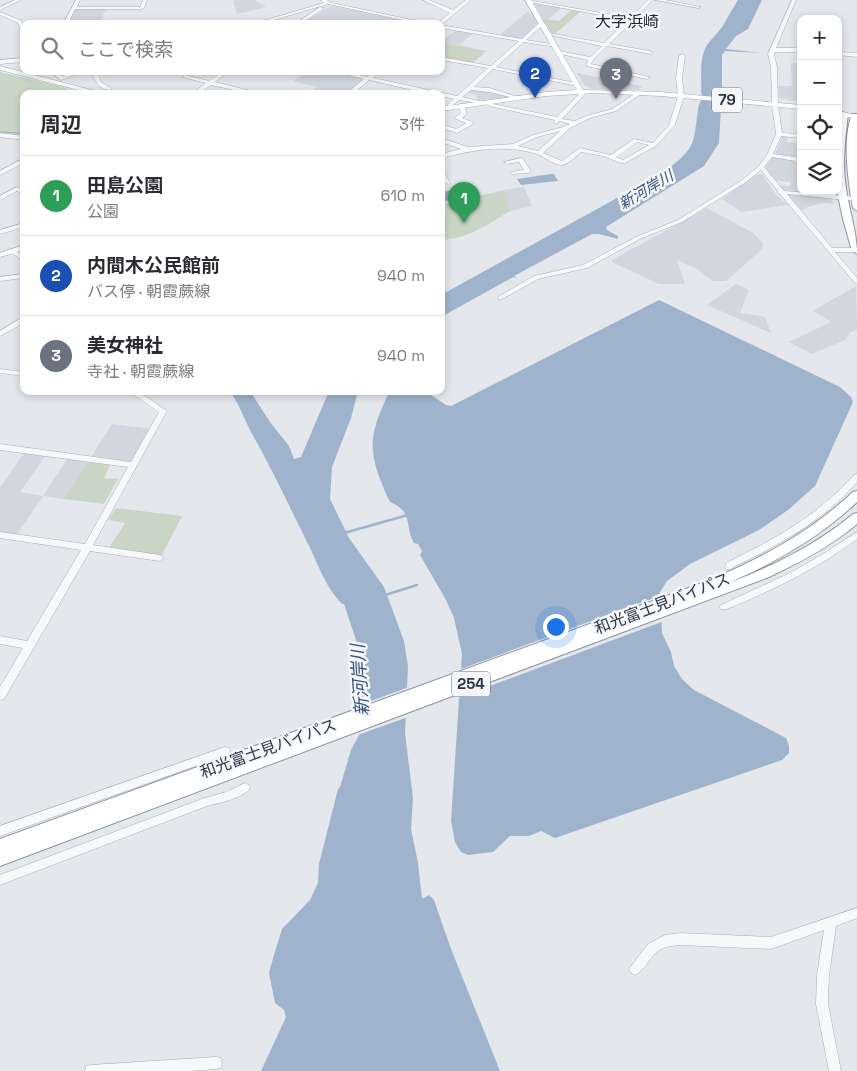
<!DOCTYPE html>
<html lang="ja">
<meta charset="utf-8">
<style>
body{margin:0;font-family:"Space Grotesk","Noto Sans JP",sans-serif;background:#f2f2f3;color:#2b2b33}
.controls{position:absolute;right:15px;top:15px;display:grid;overflow:hidden;border-radius:10px;box-shadow:0 2px 8px #0003}
.controls button{width:45px;height:45px;display:grid;place-items:center;padding:0;border:0;border-bottom:1px solid #e1e1e2;background:#fff;color:#2b2b33;font:25px sans-serif}
.you{position:absolute;left:555px;top:626px;width:18px;height:18px;margin:-12px;border:4px solid #fff;border-radius:50%;background:#1a73e8;box-shadow:0 0 0 8px #1a73e833}
.badge{display:grid;place-items:center;width:32px;height:32px;border-radius:50%;background:#d1495b;color:#fff;font-size:16px;font-weight:700}
.pin{position:absolute;translate:-50% -41px;filter:drop-shadow(0 1px 2px #0008)}
.pin::after{content:'';position:absolute;top:26px;width:18px;height:15px;background:inherit;clip-path:polygon(0 0,100% 0,50% 100%)}
.list{margin:0;padding:0;list-style:none}
h2{display:flex;justify-content:space-between;align-items:center;height:65px;margin:0;padding:0 20px;font-size:21px}
h2 small{font-size:16px;font-weight:400;color:#7c7c81}
.list li{display:grid;grid-template-columns:32px 1fr auto;gap:15px;align-items:center;box-sizing:border-box;height:80px;padding:0 20px;border-top:1px solid #e1e1e2}
.list b{display:block;font-size:19px;white-space:nowrap}
.list p{margin:0;font-size:16px;white-space:nowrap;color:#7c7c81}
.list em{font-size:16px;font-style:normal;color:#7c7c81}
.icon{flex:none;width:28px;height:28px;fill:none;stroke:currentColor;stroke-width:2;stroke-linecap:round;stroke-linejoin:round}
.map{position:relative;flex:none;width:857px;height:1071px;overflow:hidden}
.search{position:absolute;background:#fff;box-shadow:0 2px 8px #0003;left:20px;top:20px;width:425px;height:55px;display:flex;align-items:center;gap:12px;box-sizing:border-box;padding:0 18px;border-radius:10px;color:#7c7c81;font-size:19px}
.panel{position:absolute;background:#fff;box-shadow:0 2px 8px #0003;left:20px;top:90px;width:425px;height:305px;border-radius:10px}
.map>svg:first-child{display:block}
</style>
<div class="map">
<svg width="857" height="1071" viewBox="0 0 857 1071">
<rect width="100%" height="100%" fill="#e4e7ec"/>
<!-- built -->
<path fill="#d2d6de" d="M237 0H254L266 7 237 14 233 1Z
M533 2 562 7 549 19 542 18Z
M331 6 425 24H301Z
M75 9H106L99 24H68Z
M527 12 532 13 538 24 521 39 500 35Z
M457 30 474 33 459 45 447 43 441 47V41Z
M791 63 801 64V102L779 98V86H792Z
M307 71H329L364 79 345 94H309L317 87 293 81Z
M577 73 642 86 639 90 594 89 585 86Z
M471 89 490 90 510 97 474 101 478 98 476 97 478 96 467 92Z
M788 135 787 142 800 143 801 137V159L775 155 782 136Z
M773 157 794 160 801 170V191H829L831 196 783 191 777 185 791 186 790 182 773 180 764 168Z
M762 174 776 195 788 205 741 212 722 199 755 175Z
M524 187 532 206 510 211 504 190Z
M784 193 832 198 833 204 824 203 811 206 800 211Z
M707 208 753 233 763 243 762 249 726 281H713L697 269 677 260 685 284H659L612 262V260Z
M736 284 749 290 740 313 765 317 771 333 707 305Z
M856 286 857 330 850 332 845 340 812 354 789 342 831 322 813 311Z
M112 424 152 429 134 460 125 462 91 457Z
M24 453 46 455 20 492 43 496 67 459 88 462 64 499 43 496 16 536 0 533V488Z"/>
<!-- green -->
<path fill="#c9d6c5" d="M572 9 581 11 555 34H552L542 18 559 21Z
M447 43 486 51 472 64 441 57V47Z
M0 72 56 85 82 94H24V137L0 134Z
M504 190 510 211C489 223 466 241 441 239V205Z
M88 462 110 465 104 478 118 479 104 504 64 499Z
M116 508 182 516 161 557 109 549C110 545 121 530 125 523L108 520Z"/>
<!-- water -->
<path fill="#9fb4cc" d="M738 0H762L748 29 736 36 726 49 761 53 725 51 722 55V92L731 95 733 99 729 103 731 105 721 107 719 143 704 166 606 227 607 230 618 236V239L599 234H592L514 276 517 278 513 277 441 317V295L666 171C695 147 693 147 698 110 698 104 702 101 702 95L701 93C702 79 699 62 705 49 710 38 721 32 726 20H724H726Z
M551 174H554L558 181 521 185 517 179Z
M467 188 472 194 441 202V192Z
M659 300 840 387 851 397 853 402 815 486 788 510 759 530 690 564 667 581 660 592 662 633 671 652 674 666 682 679 694 690 786 738 789 746V753L782 760 555 838 541 831 529 836H510L493 852 468 855 461 852 455 842 451 821 462 654 454 618 446 600 420 555 422 551 418 544 414 543C404 525 414 512 390 502 368 455 366 438 390 391H425L446 405 451 406Z
M230 391H250L270 422 289 446 294 459 301 457 329 391H358L351 418 332 467 330 499 349 538 384 587 404 641 408 666 405 733 413 798 411 829 418 863 422 899 429 895 434 900 451 949 500 1071H261L286 1017 284 1010 275 1003 269 973 274 955 282 929 310 900 318 883 319 864 338 789 340 787 351 750 360 733 362 707 358 646 344 604H342C328 590 320 570 312 552 292 512 273 471 251 432 244 418 239 404 230 391Z"/>
<!-- pier -->
<path fill="#e4e7ec" d="M662 595 664 621 455 699 458 670Z
M409 687 408 717 355 736 357 733 360 705Z"/>
<g fill="none" stroke-linecap="round" stroke-linejoin="round">
<!-- stream-far1 -->
<path stroke="#9fb4cc" stroke-width="1" d="M0 132 24 133"/>
<!-- stream -->
<path stroke="#9fb4cc" stroke-width="2.5" d="M344 533 408 515
M385 595 417 585"/>
<!-- minor casing -->
<g stroke="#a9aeb7" stroke-width="1">
<path id="minor" d="M15 0H21L0 10V7Z
M76 0H80L77 7H140L143 0H147L144 8 142 9H75L68 24H63Z
M321 0H327L332 3 431 24H421L328 4 260 24H252L324 3Z
M423 0H429L453 10 466 0H471L441 25 522 39 540 22H544V24L526 40 557 45V47L524 42 496 67 581 84 578 86 493 69 474 87 490 88 518 97V99L489 92 471 90 462 97 483 102V104L459 100 447 110 444 108 454 99 441 96V94H430L369 80 353 94H346L364 79 332 71H342L367 77 374 71H380L373 78 457 96 488 68 441 60V57L491 66 519 41 441 28V24H437L450 13Z
M527 0 630 18 648 0H653L635 18 661 23V25L633 21 609 44 650 51 653 53 652 54 607 46 593 60 591 64 650 77 647 79 586 66 588 60 556 53 559 51 590 57 602 46 546 34 548 33 604 43 628 20 529 2H527Z
M655 0H665L701 7 699 8Z
M792 0H796L776 48H801V52H775L774 54 777 67 778 105 782 133 801 134V138L781 136 773 154 801 158V162L772 157 764 167 784 191 857 197V201L787 194 832 248H857V252H835L857 278V284L855 283 780 194 778 193V191L761 170 746 182 682 222 642 238 587 268 538 279 502 299H498V297L534 276 583 265 638 236 678 220 742 180 759 166 767 155 776 134 772 105 771 67 768 54Z
M320 7 324 8 301 24H295Z
M0 12 22 21 24 26V36L22 35 18 23 0 15Z
M838 52 857 53V57L838 55Z
M682 54 685 56 682 78 684 96 675 125 656 146 625 163H621L603 156 581 152C576 156 569 164 562 165 554 165 545 157 537 154 505 144 473 150 441 158V154L461 149 441 142V138L468 147 513 144 533 135 563 127 570 124 560 121 556 124 553 122 555 120 489 106 485 102 486 101H490L493 104 557 117 579 94 578 91 581 89 583 90 585 94 562 119 575 121 586 116 612 109 639 91 644 92 616 111 590 118 570 128 543 153 562 161 580 148 611 155 634 139 653 143 669 125 678 96 676 78 679 56ZM560 131 538 151 518 146 537 137ZM637 142 649 145 623 160 616 157Z
M24 58V62L0 64V60Z
M0 66 103 93 104 94H94L0 70Z
M49 71H55L62 76 78 71H87L61 80Z
M91 71H97L101 82 111 88V90C99 90 95 81 91 71Z
M223 71H229L215 82 263 94H252L211 85 198 94H191L206 83 182 77 185 75 209 81Z
M461 104 464 106 467 114 462 118 473 122V124L457 133 441 128V124L456 129 466 123 454 118 461 113 458 106Z
M0 133 24 136V140L0 137Z
M24 158V163L0 175V171Z
M521 158 523 159 531 171 528 173 511 174V172L524 170 519 162 507 164 504 162Z
M441 170 444 172 450 183 449 184 444 183 441 178Z
M17 187 24 190V194L17 191 0 200V196Z
M24 223V227L0 234V230Z
M12 249 24 256V261L10 252V250Z
M24 274V278L0 281V277Z
M21 318H24V323L0 336V331Z
M0 369 24 372V376L0 373Z
M128 391H138L167 411 93 545 160 555 164 558 160 561 90 551 4 699 0 700V687L23 648 0 644V636L27 641 81 550 0 538V532L85 544 128 467 0 450V444L131 462 159 412Z
M857 474V482C823 521 779 545 733 567L732 569H726L725 567 726 563C775 539 817 516 854 475Z
M857 532V539C817 569 773 590 727 609H721L719 607 721 605 790 573 823 554Z
M225 747 229 748 230 751 229 754 0 836V826Z
M245 783 249 785 250 788C244 798 219 803 207 806L0 885V875L202 799 226 792Z
M857 908V918L836 926 829 975 828 1004 841 1071H829L816 1004 817 975 824 930 771 949 680 945C672 946 664 946 657 952 649 958 645 971 635 975L631 973 629 969 648 944 665 935 680 933 771 937Z
M216 1057 221 1058 222 1063 221 1068 216 1069 191 1071H85L86 1066 91 1065Z"/>
</g>
<!-- major casing -->
<g stroke="#a3abb8" stroke-width="1">
<path id="major" d="M525 0H531L583 90 661 92 801 105V109L661 96 594 93 546 96 441 111V107L546 92 577 90Z
M838 111 857 115V119L838 115Z
M24 245V250L0 257V253Z"/>
</g>
<!-- highway casing -->
<g stroke="#8b94a3" stroke-width="2">
<path id="highway" d="M841 112 848 114C845 139 842 163 846 188 849 211 857 231 857 254L852 251 843 219 837 191 838 127Z
M852 114H857V211L853 208C848 181 842 140 852 114Z
M857 491V502C818 539 771 565 721 586 769 568 813 547 853 514L857 513V524C831 546 801 562 769 577L0 866V839L705 582C760 559 809 533 853 492Z"/>
</g>
<!-- minor -->
<use href="#minor" fill="#f7f8fa" fill-rule="evenodd"/>
<!-- major -->
<use href="#major" fill="#fff" fill-rule="evenodd"/>
<!-- highway -->
<use href="#highway" fill="#fff" fill-rule="evenodd"/>
</g>
<g text-anchor="middle" stroke-width="5" stroke-linejoin="round" paint-order="stroke">
<!-- shield labels -->
<g fill="#f4f6f9" stroke="#676e7b" stroke-width="1">
<rect x="712" y="87.5" width="30" height="25" rx="4"/>
<rect x="452" y="671.5" width="38" height="25" rx="4"/>
</g>
<g font-size="15" font-weight="bold" fill="#2b3445">
<text x="727" y="105">79</text>
<text x="471" y="689">254</text>
</g>
<!-- far-water labels -->
<g font-size="15" font-style="italic" fill="#34527a" stroke="#f4f6f9">
<text transform="translate(646 190) rotate(-31)" y="5">新河岸川</text>
</g>
<!-- far-quarter labels -->
<g font-size="16" fill="#1d2536" stroke="#f4f6f9">
<text x="627" y="27">大字浜崎</text>
</g>
<!-- street labels -->
<g font-size="16" fill="#2b3445" stroke="#f4f6f9">
<text transform="translate(662 603) rotate(-21)" y="6">和光富士見バイパス</text>
<text transform="translate(268 748) rotate(-20)" y="6">和光富士見バイパス</text>
</g>
<!-- water labels -->
<g font-size="18" font-style="italic" fill="#34527a" stroke="#f4f6f9">
<text transform="translate(360 680) rotate(-94)" y="6">新河岸川</text>
</g>
</g>
</svg>
<div class="controls">
<button>+</button>
<button>−</button>
<button><svg class="icon" aria-label="locate" viewBox="0 0 24 24"><circle cx="12" cy="12" r="6"/><path d="M12 2v4M12 18v4M2 12h4M18 12h4"/></svg></button>
<button><svg class="icon" aria-label="layers" viewBox="0 0 24 24"><path d="M12 4l9 5-9 5-9-5zM3 14l9 5 9-5"/></svg></button>
</div>
<div class="you"></div>
<div class="pin badge" style="left:464px;top:223px;background:#2e9e5b">1</div>
<div class="pin badge" style="left:535px;top:98px;background:#1a4fb4">2</div>
<div class="pin badge" style="left:616px;top:99px;background:#6b7280">3</div>
<div class="search"><svg class="icon" aria-label="search" viewBox="0 0 24 24"><circle cx="10" cy="10" r="6"/><path d="M15 15l6 6"/></svg>ここで検索</div>
<section class="panel">
<h2>周辺<small>3件</small></h2>
<ul class="list">
<li><span class="badge" style="background:#2e9e5b">1</span><div><b>田島公園</b><p>公園</p></div><em>610 m</em></li>
<li><span class="badge" style="background:#1a4fb4">2</span><div><b>内間木公民館前</b><p>バス停 · 朝霞蕨線</p></div><em>940 m</em></li>
<li><span class="badge" style="background:#6b7280">3</span><div><b>美女神社</b><p>寺社 · 朝霞蕨線</p></div><em>940 m</em></li>
</ul>
</section>
</div>
